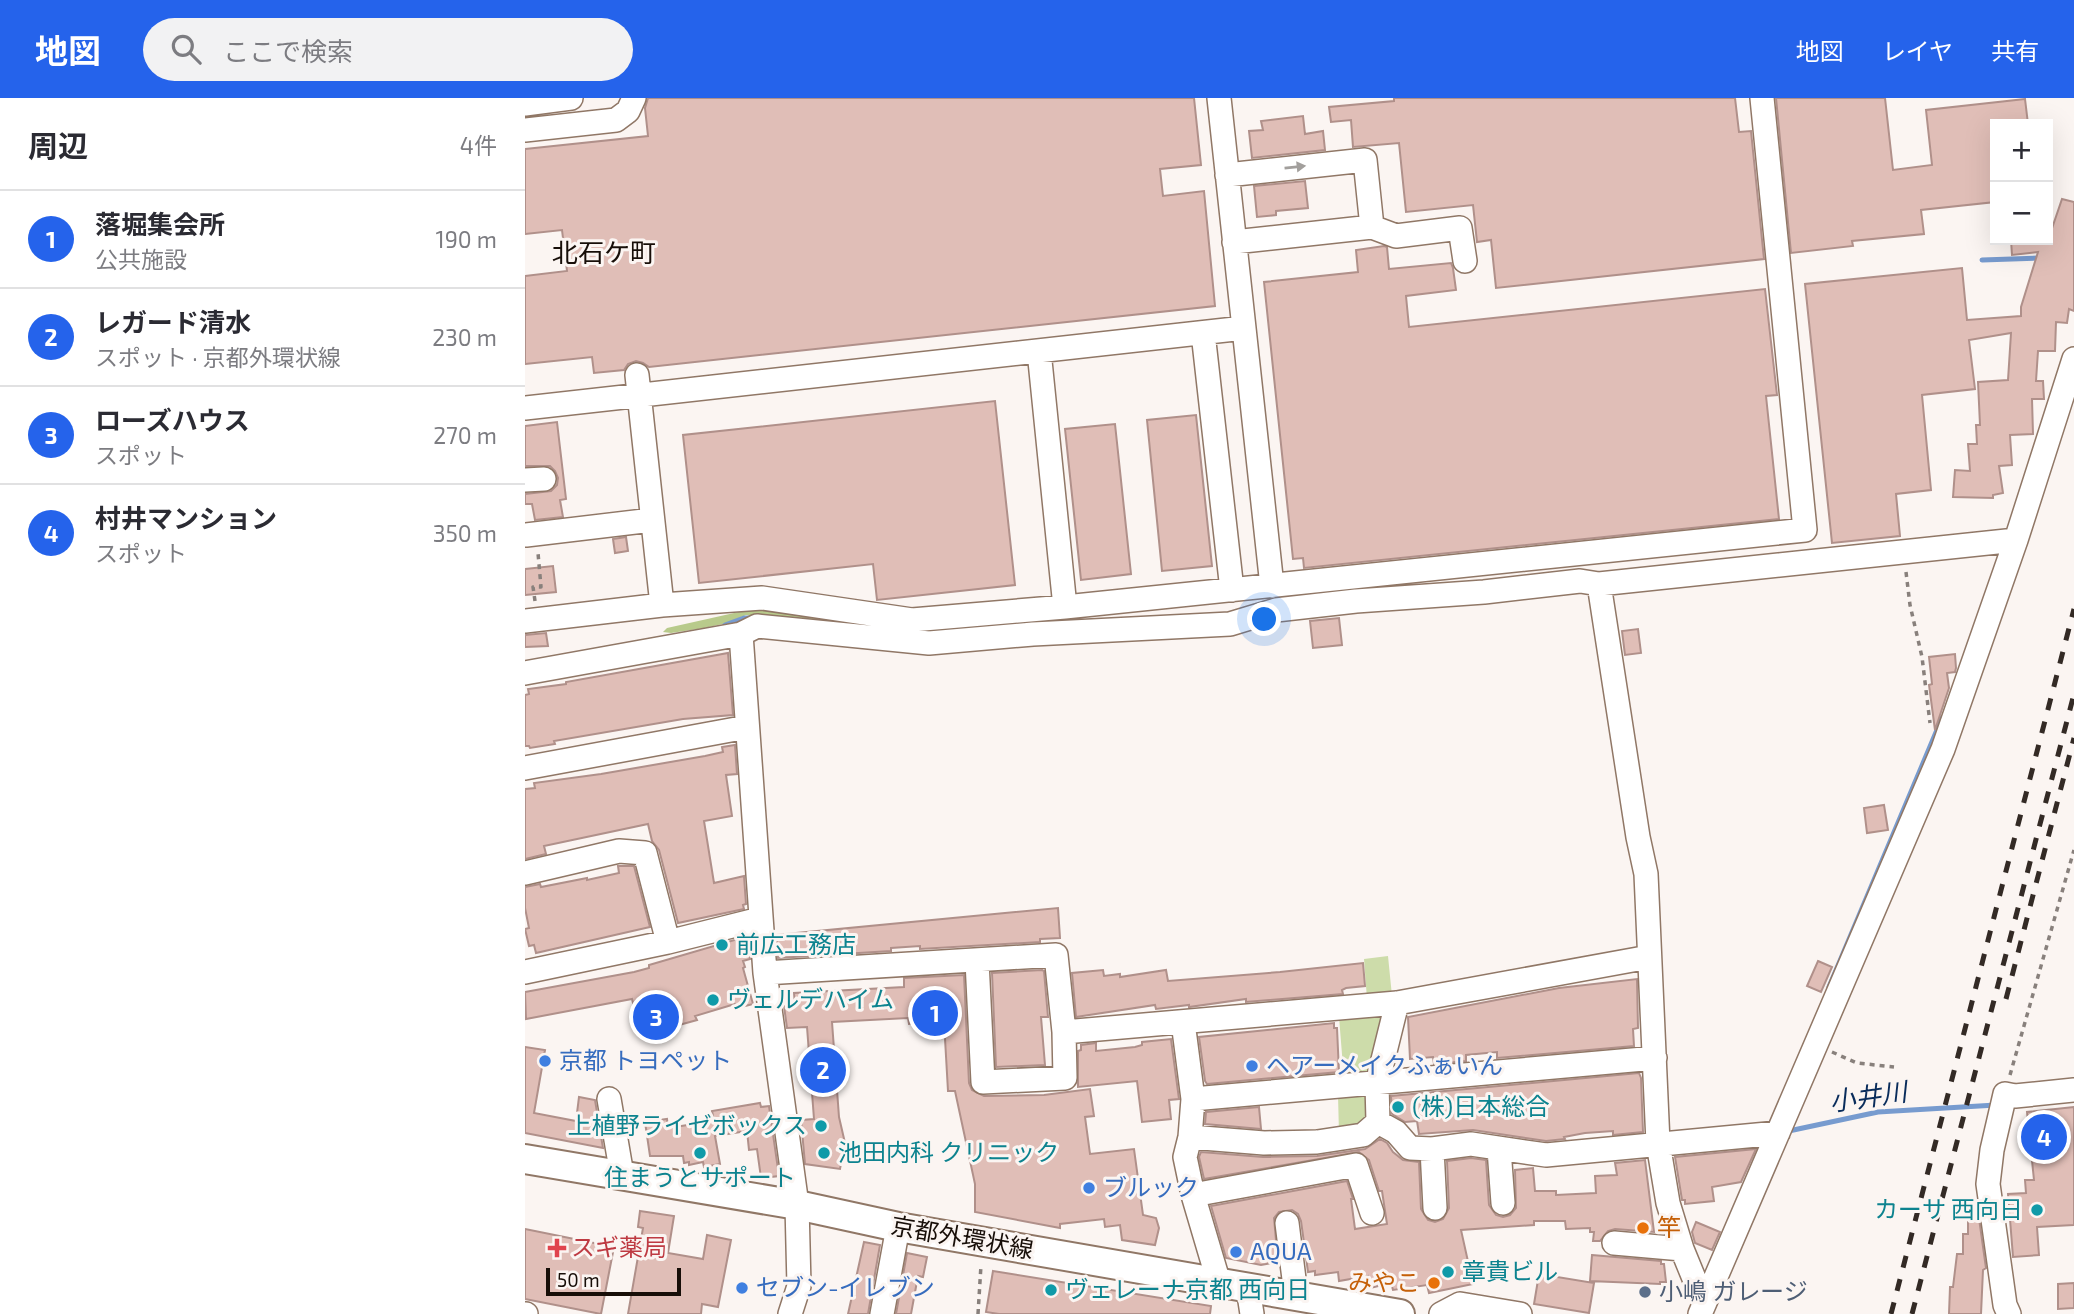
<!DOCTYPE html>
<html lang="ja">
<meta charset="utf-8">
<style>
body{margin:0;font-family:"Exo 2","Noto Sans JP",sans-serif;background:#f2f2f3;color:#2b2b33}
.controls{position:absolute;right:21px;top:21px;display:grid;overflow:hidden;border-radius:0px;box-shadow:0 7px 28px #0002}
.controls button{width:63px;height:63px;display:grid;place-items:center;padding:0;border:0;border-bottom:2px solid #e1e1e2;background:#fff;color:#2b2b33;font:35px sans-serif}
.scale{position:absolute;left:21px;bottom:18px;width:135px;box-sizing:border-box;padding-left:7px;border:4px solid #170e08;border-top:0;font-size:19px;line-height:24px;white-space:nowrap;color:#170e08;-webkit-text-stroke:5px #fbf5f2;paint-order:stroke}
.you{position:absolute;left:740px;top:522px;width:24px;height:24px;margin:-18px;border:5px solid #fff;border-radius:50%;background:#1a73e8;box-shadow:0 0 0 10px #1a73e833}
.badge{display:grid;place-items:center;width:46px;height:46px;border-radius:50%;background:#2563eb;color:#fff;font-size:23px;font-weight:700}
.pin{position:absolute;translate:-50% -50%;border:4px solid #fff;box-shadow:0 2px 7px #0006}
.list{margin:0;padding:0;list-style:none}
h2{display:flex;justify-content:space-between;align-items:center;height:91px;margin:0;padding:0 28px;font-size:30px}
h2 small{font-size:23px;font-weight:400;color:#7c7c81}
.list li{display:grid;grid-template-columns:46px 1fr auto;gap:21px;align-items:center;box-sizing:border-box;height:98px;padding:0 28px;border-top:2px solid #e1e1e2}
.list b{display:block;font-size:26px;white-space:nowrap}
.list p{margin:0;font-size:23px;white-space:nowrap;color:#7c7c81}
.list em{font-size:23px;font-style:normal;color:#7c7c81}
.icon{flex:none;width:38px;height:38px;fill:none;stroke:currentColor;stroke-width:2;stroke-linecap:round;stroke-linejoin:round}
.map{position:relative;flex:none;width:1549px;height:1216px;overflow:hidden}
header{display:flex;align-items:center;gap:42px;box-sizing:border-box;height:98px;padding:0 35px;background:#2563eb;color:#fff}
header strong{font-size:33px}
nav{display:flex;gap:38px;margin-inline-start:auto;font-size:24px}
.search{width:490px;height:63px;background:#f2f2f3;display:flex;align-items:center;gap:18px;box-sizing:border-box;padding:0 24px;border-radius:38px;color:#7c7c81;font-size:26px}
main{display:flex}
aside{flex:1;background:#fff}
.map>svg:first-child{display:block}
</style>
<header>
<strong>地図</strong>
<div class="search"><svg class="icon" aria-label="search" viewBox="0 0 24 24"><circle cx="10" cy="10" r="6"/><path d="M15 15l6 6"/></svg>ここで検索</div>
<nav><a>地図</a><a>レイヤ</a><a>共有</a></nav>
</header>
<main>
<aside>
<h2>周辺<small>4件</small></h2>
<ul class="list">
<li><span class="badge">1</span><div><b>落堀集会所</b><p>公共施設</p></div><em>190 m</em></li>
<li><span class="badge">2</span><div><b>レガード清水</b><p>スポット · 京都外環状線</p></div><em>230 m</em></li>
<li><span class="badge">3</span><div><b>ローズハウス</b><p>スポット</p></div><em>270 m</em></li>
<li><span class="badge">4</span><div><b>村井マンション</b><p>スポット</p></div><em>350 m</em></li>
</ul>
</aside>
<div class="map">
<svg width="1549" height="1216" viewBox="0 0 1549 1216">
<rect width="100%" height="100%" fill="#fbf5f2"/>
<!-- green -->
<path fill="#cddcaa" d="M863 858 867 898 842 901 839 861Z
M863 915 848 969 841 979 819 981 814 919Z
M843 994 838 1034 814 1036 813 997Z"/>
<!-- forest -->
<path fill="#b8ca8b" d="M227 511 311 519 313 523 221 517 202 525 179 530 146 535 138 534 142 530Z"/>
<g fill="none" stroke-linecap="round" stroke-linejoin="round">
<!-- stream -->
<path stroke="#779bcf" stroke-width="5" d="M1457 162 1515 160
M200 527 219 520H227
M1304 889 1417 620
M1259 1034 1353 1014 1471 1007"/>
</g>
<!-- building -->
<path fill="#e0beb7" stroke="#b0908a" stroke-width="2" d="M123 0H669L676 67 635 71 638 98 679 93 690 208 124 269 118 265 111 263 103 266 99 272 69 275 67 259 0 266V178L42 173 37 132 0 136V51L123 38 120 10Z
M869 0H1210L1214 34 1226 33 1239 161 971 190 966 142 952 144 948 107 881 114 874 45 828 49 826 22 806 24 804 9 869 3Z
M1251 0H1360L1368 72 1407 67 1401 12 1500 1 1503 26H1470V104L1396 112 1399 136 1327 143 1328 148 1266 155Z
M778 18 780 36 798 33 800 52 727 60 724 33 738 32 736 23Z
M780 83 783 110 751 113V117L732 119 729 88Z
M1537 101 1549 104V213L1544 211 1542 225 1531 224 1530 253H1513L1511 283H1518L1519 301H1507L1508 336 1485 337 1487 367 1474 368 1478 395 1468 397V400L1428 399 1430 372 1445 373 1443 346H1452L1451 327H1455L1453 284 1483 282 1486 235 1444 242 1450 291 1397 297 1406 392 1371 396 1375 438 1307 445 1280 186 1437 170 1442 222 1496 218V209L1513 154 1487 157 1486 142H1523Z
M859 148 862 149 864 171 926 165 928 170 931 192 881 198 884 229 1240 191 1252 297 1241 298 1254 421 779 470 778 460 768 461 739 184 833 174 831 152Z
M470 303 490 487 352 502 348 466 174 485 158 337Z
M671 317 687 468 637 473 622 322Z
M32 324 41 401 35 402 38 419 10 422 7 406H0V396L26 393 32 387 33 380 30 373 25 368H0V328Z
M590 326 606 476 556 482 540 331Z
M101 439 103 453 90 455 88 441Z
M28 468 31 494 0 497V471Z
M814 520 817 547 788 550 785 523Z
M1113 531 1116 555 1100 557 1097 533Z
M21 535 23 548 0 549V537Z
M203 555 208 617 158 621 29 643 30 646 5 650 4 648H0V597L4 596 3 591 41 586V584Z
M1430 556 1431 570 1430 574 1422 575 1424 590 1410 632 1404 587 1407 586 1404 559Z
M210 647 212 676 201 677 207 718 179 723 189 785 219 778 221 806 218 807 219 811 153 825 134 752 127 743 123 726 19 748 21 756 0 761V691L10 690 9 685 76 676 180 658 198 654 197 649Z
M1359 707 1363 732 1342 735 1339 710Z
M93 768H109L125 829 11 855 9 847 4 848 0 831 4 830 0 810V789L15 786 16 789 62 780V782L94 775Z
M533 810 535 840 515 841V844L395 851V848L366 850V853L253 860 251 837Z
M223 838 225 861 218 863 220 869 218 870 228 906 212 910 210 906 170 918 172 922 154 927V929L116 938 107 901 1 921 0 894 109 874 124 870V867Z
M1293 863 1307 869 1296 894 1282 888Z
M838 865 840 888 821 890 817 892 818 896 721 904V901L664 909V907L631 911 630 907 551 919 547 875 578 872 579 878 595 876V879L641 872 643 883 755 874Z
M517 872 519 873 523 919H516L520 967 471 969 467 875Z
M439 877 444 985 447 992 459 998 519 997 565 991 569 1018 560 1019 565 1056 609 1051 618 1117 631 1120 634 1130 630 1147 597 1142 595 1127 580 1129 579 1121 535 1126V1130L450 1114V1086L430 993H423L419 923 384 926 383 920 307 924 314 1019 320 1045 315 1071 280 1066 276 1022 289 1021 282 929 262 930 259 908H270L269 895 379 889V880Z
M1112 881 1113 930 1108 931 1109 948 972 960V954L941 957V963L909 966 908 959 885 961 883 919 1034 890Z
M809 925V930H812L814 974 682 986 680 983 674 939Z
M646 941 654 1001 644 1002 646 1021 617 1024 612 983 553 989V953L556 952V947L571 945V953L610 949 617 947V944Z
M0 949 20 952 9 1015 51 1023 54 999 70 1002 78 1050 0 1035Z
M1114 975 1116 980 1118 1034 1088 1037V1033L1060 1035 1039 1039 1040 1041 1021 1043 948 1032 894 1036 892 1023 880 1024 867 1016 866 998Z
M235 1005 236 1009 244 1008 254 1078 236 1080 232 1051 224 1052 222 1033 190 1038 195 1066 179 1069 178 1064 164 1067V1064L159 1065 158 1058H125L120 1024 142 1021 143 1030 189 1023 187 1013Z
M734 1009 736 1031 680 1026 681 1014Z
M1549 1009V1127L1512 1129 1514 1157 1488 1159 1483 1096 1501 1095 1500 1082H1509L1502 1014Z
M855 1041 862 1045 868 1054 878 1062 894 1064 896 1111 903 1122 910 1124 918 1121 924 1110 922 1063 946 1060 961 1062 964 1107 971 1117 978 1119 985 1117 991 1110 990 1072 1008 1070 1010 1093H1031V1097L1071 1095 1070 1078 1092 1077 1090 1065 1120 1062 1129 1134 1090 1131 1083 1133 1075 1143H1068L1069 1134H1065V1130L1041 1131 1040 1123H1009V1127L936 1132 948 1186 904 1195 902 1187 868 1192 866 1185 845 1190 843 1178 814 1183 813 1174 790 1177V1173L783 1174 776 1123 773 1116 767 1112 754 1114 749 1120 753 1164 736 1167 701 1160 686 1108 822 1083 828 1101H826L830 1131 862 1126 857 1093H854L844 1062 834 1054 679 1081 674 1059 676 1054 738 1059 792 1058 840 1051Z
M1231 1051 1216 1084 1187 1089 1189 1103 1160 1106V1102H1157L1150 1059Z
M1452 1106 1461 1170 1458 1172 1456 1216H1424L1425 1189H1428L1432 1156H1438V1136H1443V1108Z
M115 1113 149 1118 143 1155 178 1161 182 1137 206 1142 193 1209 177 1206 176 1216H103L118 1130 113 1129Z
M1171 1124 1195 1134 1187 1152 1170 1145 1167 1134Z
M0 1131 89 1149 76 1216 0 1201Z
M339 1144 355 1147 343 1216H323Z
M382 1155 402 1159 398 1179 393 1178 386 1216H371Z
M1067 1157 1136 1163V1166H1139L1141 1184H1135V1186L1065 1183Z
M468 1173 686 1208 685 1216H474L461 1214Z
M1014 1176 1069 1185 1064 1215 1009 1206Z
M1549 1185V1210L1533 1211V1186Z"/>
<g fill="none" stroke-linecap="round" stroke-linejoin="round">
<!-- minor casing -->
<g stroke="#907766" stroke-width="26">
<path id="minor" d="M694 0 747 488
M0 6 46 0
M0 32 91 22 103 13 109 0
M702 77 840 62 847 129 709 144
M847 129 871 138 935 130 940 163
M678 235 707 492
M514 253 540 509
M0 310 719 230
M0 382 19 381
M1 437 127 422
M1074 486 1113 739 1121 776 1133 1045 1143 1105 1157 1151 1175 1195 1181 1202
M137 507 237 500 387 522 540 509 1280 432 1237 0
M0 523 137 507 112 277
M216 536 240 875 272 1107 274 1188 265 1216
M0 575 216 536 232 528 404 545 508 536 705 526 751 512 831 503 959 494 1055 483 1074 486 1491 442
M0 670 222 629
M0 775 94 753 120 755 143 844
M452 863 458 984 540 980 539 934
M0 874 143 844 235 821
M240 875 531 857 539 934 872 905 1124 859
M872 905 852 986 853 1024 871 1034 885 1050 907 1051 946 1046 1021 1057 1253 1035
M658 924 668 1001 665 1039 660 1059 668 1097 694 1185
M84 1001 97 1077
M668 1001 1130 960
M665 1039 739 1045 792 1044 838 1037 853 1024
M907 1051 910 1110
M974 1051 978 1105
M668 1097 831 1067 847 1115
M762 1125 771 1197
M1089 1145 1157 1151
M723 1190 727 1216
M0 1216H1
M357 1216 373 1129
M916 1216 935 1206 995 1216
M1175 1216 1418 651 1491 442 1549 261
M1484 1216 1480 1207 1463 1086 1467 1052 1480 996 1490 998 1549 992"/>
</g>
<!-- major casing -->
<g stroke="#907766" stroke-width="32">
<path id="major" d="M0 1061 272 1107 373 1129 875 1216"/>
</g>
<!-- path -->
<path stroke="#88807c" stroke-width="3.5" stroke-dasharray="5 5" stroke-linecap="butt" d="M1381 474 1385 507 1397 559 1405 625
M10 503 8 489H16L13 455
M1307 954 1332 965 1369 969
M1485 977 1549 752
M453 1216 456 1167"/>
<!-- minor -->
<use href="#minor" stroke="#fff" stroke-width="23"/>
<!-- major -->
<use href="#major" stroke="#fff" stroke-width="28"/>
<!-- rail -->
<path stroke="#332a25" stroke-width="5" stroke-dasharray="12 12" stroke-linecap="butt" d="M1481 901 1549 640
M1366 1216 1549 511
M1387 1216 1549 596"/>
</g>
<!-- one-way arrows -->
<defs><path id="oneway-solid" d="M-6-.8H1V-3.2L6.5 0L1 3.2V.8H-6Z" transform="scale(1.75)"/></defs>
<use fill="#a29f9c" href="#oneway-solid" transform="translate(770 69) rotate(-6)"/>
<!-- markers -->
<g fill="#0f9aa8" stroke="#fbf5f2" stroke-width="2.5">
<circle cx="197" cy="847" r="7"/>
<circle cx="188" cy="902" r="7"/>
<circle cx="873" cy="1009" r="7"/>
<circle cx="296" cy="1028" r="7"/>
<circle cx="175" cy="1055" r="7"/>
<circle cx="299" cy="1055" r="7"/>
<circle cx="1512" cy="1112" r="7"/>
<circle cx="923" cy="1174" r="7"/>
<circle cx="526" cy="1192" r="7"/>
</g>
<g fill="#3f7fe0" stroke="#fbf5f2" stroke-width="2.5">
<circle cx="20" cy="963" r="7"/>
<circle cx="727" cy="968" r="7"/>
<circle cx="564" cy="1090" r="7"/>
<circle cx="711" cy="1154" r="7"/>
<circle cx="217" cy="1190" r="7"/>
</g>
<g fill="#e8710a" stroke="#fbf5f2" stroke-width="2.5">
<circle cx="1118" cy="1130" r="7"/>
<circle cx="909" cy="1185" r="7"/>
</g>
<path fill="#e0444e" stroke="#fbf5f2" stroke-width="2.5" d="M28.5 1139.5h7v7h7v7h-7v7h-7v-7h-7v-7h7z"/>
<circle fill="#5c6f8a" stroke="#fbf5f2" stroke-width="2.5" cx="1120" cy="1194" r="7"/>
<g text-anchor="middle" stroke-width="6" stroke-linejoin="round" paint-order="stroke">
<!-- culture labels -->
<g font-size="24" fill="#0d838f" stroke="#fbf5f2" text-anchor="start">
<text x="211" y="855">前広工務店</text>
<text x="202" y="910">ヴェルデハイム</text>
<text x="887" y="1017">(株)日本総合</text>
<text x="282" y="1036" text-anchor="end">上植野ライゼボックス</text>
<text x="313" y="1063">池田内科 クリニック</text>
<text x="175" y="1088" text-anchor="middle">住まうとサポート</text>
<text x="1498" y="1120" text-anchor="end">カーサ 西向日</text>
<text x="937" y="1182">章貴ビル</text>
<text x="540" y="1200">ヴェレーナ京都 西向日</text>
</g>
<!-- shop labels -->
<g font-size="24" fill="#366cbe" stroke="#fbf5f2" text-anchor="start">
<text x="34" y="971">京都 トヨペット</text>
<text x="741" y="976">ヘアーメイクふぁいん</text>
<text x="578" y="1098">ブルック</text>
<text x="725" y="1162">AQUA</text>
<text x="231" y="1198">セブン-イレブン</text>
</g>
<!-- food labels -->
<g font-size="24" fill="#c56008" stroke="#fbf5f2" text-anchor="start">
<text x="1132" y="1138">竿</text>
<text x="895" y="1193" text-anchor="end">みやこ</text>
</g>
<!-- street labels -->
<g font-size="24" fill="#170e08" stroke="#fbf5f2">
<text transform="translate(437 1140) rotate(10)" y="8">京都外環状線</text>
</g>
<!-- health labels -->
<g font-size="24" fill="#be3a42" stroke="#fbf5f2" text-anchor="start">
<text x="46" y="1158">スギ薬局</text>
</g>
<!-- service labels -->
<g font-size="24" fill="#4e5e75" stroke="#fbf5f2" text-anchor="start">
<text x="1134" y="1202">小嶋 ガレージ</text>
</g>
<!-- neighbourhood labels -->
<g font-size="26" fill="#170e08" stroke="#fbf5f2">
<text x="79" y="164">北石ケ町</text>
</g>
<!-- water labels -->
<g font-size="26" font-style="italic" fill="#092c5b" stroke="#fbf5f2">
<text transform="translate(1343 999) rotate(-8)" y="9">小井川</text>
</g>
</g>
</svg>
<div class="controls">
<button>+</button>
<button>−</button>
</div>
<div class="scale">50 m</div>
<div class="you"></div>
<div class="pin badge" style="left:410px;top:915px">1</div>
<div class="pin badge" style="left:298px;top:972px">2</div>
<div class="pin badge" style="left:131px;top:919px">3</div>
<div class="pin badge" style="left:1519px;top:1039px">4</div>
</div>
</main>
